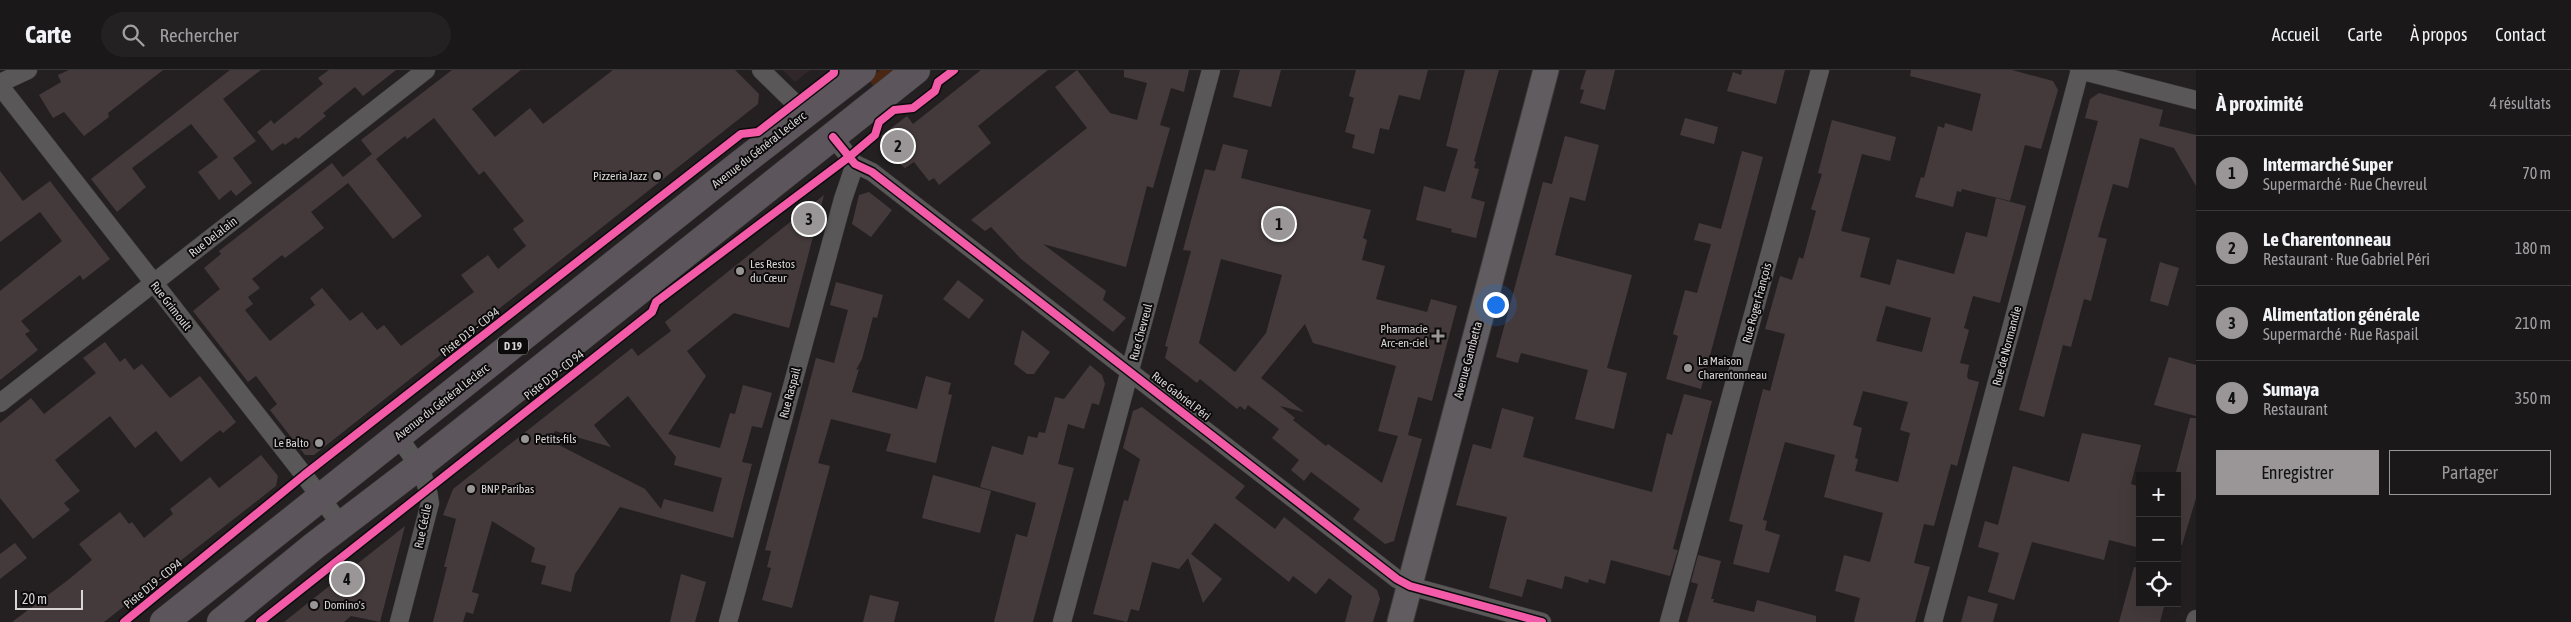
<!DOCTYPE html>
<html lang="fr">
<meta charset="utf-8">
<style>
body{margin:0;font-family:"Asap Condensed",sans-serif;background:#242123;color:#f1f3f6}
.controls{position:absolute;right:15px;bottom:15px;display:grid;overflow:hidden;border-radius:0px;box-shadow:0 5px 20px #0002}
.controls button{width:45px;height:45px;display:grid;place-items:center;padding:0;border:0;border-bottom:1px solid #393739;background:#1b181a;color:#f1f3f6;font:25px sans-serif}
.scale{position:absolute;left:15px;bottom:12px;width:68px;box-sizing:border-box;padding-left:5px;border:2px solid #d9d5d6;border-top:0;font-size:14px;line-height:18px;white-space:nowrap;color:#d9d5d6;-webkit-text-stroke:4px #0c0a0b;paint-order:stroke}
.you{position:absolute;left:1495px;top:234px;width:18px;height:18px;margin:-12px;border:4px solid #fff;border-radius:50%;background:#1a73e8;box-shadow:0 0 0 8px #1a73e833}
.badge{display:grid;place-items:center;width:32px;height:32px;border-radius:50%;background:#9a9697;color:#111;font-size:16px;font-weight:700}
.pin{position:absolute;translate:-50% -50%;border:2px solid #fff;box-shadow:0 1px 5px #0006}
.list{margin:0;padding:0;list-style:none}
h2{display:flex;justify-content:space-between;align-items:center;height:65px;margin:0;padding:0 20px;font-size:21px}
h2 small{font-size:16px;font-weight:400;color:#a0a0a2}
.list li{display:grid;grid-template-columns:32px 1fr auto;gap:15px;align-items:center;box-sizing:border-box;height:75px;padding:0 20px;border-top:1px solid #393739}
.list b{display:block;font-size:19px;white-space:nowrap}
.list p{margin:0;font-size:16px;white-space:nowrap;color:#a0a0a2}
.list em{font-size:16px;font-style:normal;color:#a0a0a2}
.actions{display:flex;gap:10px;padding:15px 20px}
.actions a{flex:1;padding:11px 0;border:1px solid #9a9697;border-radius:0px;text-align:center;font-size:18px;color:#9a9697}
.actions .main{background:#9a9697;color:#111}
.icon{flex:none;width:28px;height:28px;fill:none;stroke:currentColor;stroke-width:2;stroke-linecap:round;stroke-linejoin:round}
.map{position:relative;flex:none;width:2196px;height:552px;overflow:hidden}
header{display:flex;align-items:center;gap:30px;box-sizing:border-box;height:70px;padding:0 25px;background:#1b181a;border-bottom:1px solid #393739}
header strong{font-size:24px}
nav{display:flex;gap:28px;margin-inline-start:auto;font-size:18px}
.search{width:350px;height:45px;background:#242123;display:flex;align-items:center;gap:12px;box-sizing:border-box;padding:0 18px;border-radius:28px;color:#a0a0a2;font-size:19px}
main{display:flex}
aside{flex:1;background:#1b181a}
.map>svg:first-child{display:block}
</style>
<header>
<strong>Carte</strong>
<div class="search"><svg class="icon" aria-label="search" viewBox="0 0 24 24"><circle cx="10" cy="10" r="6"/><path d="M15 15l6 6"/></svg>Rechercher</div>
<nav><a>Accueil</a><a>Carte</a><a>À propos</a><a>Contact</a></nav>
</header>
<main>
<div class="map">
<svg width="2196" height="552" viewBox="0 0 2196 552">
<rect width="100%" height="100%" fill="#242022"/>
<!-- built -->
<path fill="#31272b" d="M783 0H810L795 12Z"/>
<!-- green -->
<path fill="#4b2612" d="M880 0H900L876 19 868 9Z"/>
<!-- building -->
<path fill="#443a3b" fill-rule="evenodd" d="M69 0H163L108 43 109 47 84 66 64 42 53 48 39 25 61 12 58 5Z
M230 0H261L223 29 256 71 233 88 252 113 236 126 231 120 219 130 198 102 218 87 191 54 132 98 146 117 117 142 91 109Z
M329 0H396L363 26 355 17 323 43 326 46 298 69 296 67 285 75 283 73 272 81 257 62 271 50 274 54 323 14 318 8Z
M452 0H521L472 39 495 67 530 38 543 54 613 0H735L759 24 758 34 314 385H305L270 340 277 334 256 306 248 312 193 241 220 219 204 198 221 184 219 181 332 93 343 107 372 84 361 70ZM434 48 479 105 484 101 524 151 513 159 526 176 498 199 488 185 461 205 474 222 401 276 384 255 377 260 362 242 350 251 322 218 310 228 315 235 270 271 245 240 253 234 248 227 260 218 252 209 282 185 285 188 324 158 311 142 348 113 393 169 422 146 376 89 405 66 407 69Z
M981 0H1048L978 56 991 73 939 115 934 108 929 111 914 92 905 98 887 85V74L881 66 907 46 913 54Z
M1077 0 1110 43 1137 50 1147 13 1151 14 1124 7V0H1189L1184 22 1171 18 1160 55 1170 58 1153 118 1147 116 1126 197 1043 174 1106 221 1103 230 1126 248 1113 262 1021 189 991 157 985 161 971 150 1087 58 1055 17Z
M1240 0H1281L1271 37 1233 27Z
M1356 0H1428L1420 30 1399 25 1389 60 1380 58 1374 84 1352 78 1355 65 1345 62 1354 28 1349 26Z
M1465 0H1499L1474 91 1476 92 1474 98 1479 99 1471 128 1485 132 1476 168 1451 162 1452 159 1416 150 1424 116 1445 122 1458 79 1446 76Z
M1586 0H1615L1605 40 1580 33 1584 20 1580 19Z
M1742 0H1785L1776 34 1727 21 1733 2 1741 5Z
M1911 0H2012L2053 11 2058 20 2041 79 2025 75 2010 131 1962 119 1961 122 1957 121 1953 137 1915 127 1921 107 1924 108 1938 56 1944 58 1945 53 1972 61 1981 24 1910 6Z
M2099 23 2163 40 2159 56 2196 65V116L2174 78 2140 68 2128 118 2113 114 2098 167 2107 169 2091 231 2084 229 2071 277 2063 275 2044 347 2019 340 2098 51 2085 48 2090 29Z
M1685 48 1718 57 1714 74 1680 65Z
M1832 50 1896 67 1890 91 1862 84 1841 161 1870 168 1860 207 1890 215 1897 189 1954 204 1966 162 1987 167 1996 128 2026 136 2000 233 1973 226 1964 258 1969 260 1960 293 1969 295 1967 306 1968 309 1979 312 1957 396 1951 394 1934 456 1924 454 1914 493 1930 497 1915 552H1854L1860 528 1835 521 1844 485 1870 492 1883 443 1824 427 1835 385 1785 372 1763 450 1767 451 1765 460 1780 465 1769 503 1733 494 1743 455 1729 451 1763 319 1770 321 1785 264 1765 259 1780 206 1792 210 1799 187 1803 189 1816 141 1811 139 1822 104 1818 103ZM1886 236 1931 248 1922 282 1876 271ZM1863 321 1908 332 1900 360 1910 363 1898 412 1855 401 1858 389 1855 388 1862 358 1853 355Z
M1565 66 1599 75 1585 131 1570 127 1555 185 1632 205 1607 298 1627 303 1614 359 1575 349 1588 300 1521 283 1518 293 1496 287 1543 112 1552 114Z
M1223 74 1248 80 1241 108 1371 140 1363 168 1367 170 1362 190 1385 196 1376 229 1427 242 1431 229 1457 236 1432 331 1418 327 1408 365 1422 369 1394 471 1385 474 1353 449 1360 439 1311 402 1304 411 1291 400 1299 390 1272 368 1279 359 1248 335 1245 340 1240 336 1237 339 1200 309 1197 313 1165 288 1168 277 1165 276 1191 181 1183 180 1205 99 1215 101ZM1221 189 1282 205 1266 263 1235 302 1199 273ZM1305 254 1313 273 1396 296 1378 361 1398 366 1382 413 1328 374 1326 376 1293 350 1295 348 1280 336 1304 342 1261 308Z
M1742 81 1763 87 1701 319 1666 309 1678 266 1673 264 1685 220 1697 223 1711 174 1694 170 1699 153 1721 159Z
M0 101 23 131 50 111 110 189 83 210 80 205 21 251 30 261 25 264 38 280 0 310V221L62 171 40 142 0 172Z
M869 122 892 140 871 167 852 154 859 125Z
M824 125 789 258 734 243 687 281 706 306 668 364 720 378 730 343 735 344 743 315 772 323 762 358 752 356 742 392 752 394 733 468 620 437 575 504 571 522 541 514 546 496 531 492 535 478 492 451 472 522 479 524 473 544 466 542 463 552H433L447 497H444L456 449 443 445 453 419 632 278 638 286 671 261 665 252ZM628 326 676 387 674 395 722 408 713 442 664 429 661 439 645 419 551 371 555 361 611 377 594 355Z
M2160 192 2179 198 2168 236 2150 231Z
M958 210 984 230 969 249 943 229Z
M836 212 883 225 877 248 873 247 862 289 856 300 859 299 852 322 917 339 926 306 951 313 948 324 952 325 936 393 886 381 891 364 831 349 818 393 830 396 792 538 762 530 771 498 767 497 771 481 765 480 816 288 834 293 848 240 830 235Z
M1022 260 1050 282 1034 304H1027L1014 294Z
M105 272 120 292 125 288 134 300 142 294 170 328 200 306 236 352 223 363 220 360 181 392 156 361 135 378 110 346 55 390 80 421 64 433 70 440 33 469 0 428V353L31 328 44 344 96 303 83 288Z
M2169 287 2196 295V346L2154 335Z
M1090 295 1102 305 1105 314 1099 335 1092 333 1084 359 1068 354 1058 394 1074 398 1033 552H994L1016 464 1027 467 1036 433 980 417 992 376 1023 385 1028 366 1037 368 1039 362 1045 363 1055 327 1064 329Z
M1684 324 1712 331 1673 479 1678 480 1670 506 1611 490 1605 514 1589 509 1588 513 1565 506 1562 519 1527 509 1522 527 1489 518 1507 447 1456 435 1473 374 1491 379 1502 338 1534 347 1523 387 1652 422 1667 363 1672 365Z
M1142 337 1245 416 1235 428 1275 459 1284 447 1377 520 1380 529 1373 552H1345L1352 526 1329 508 1316 524 1293 506 1289 512 1215 453 1191 484 1222 509 1203 533 1188 488 1179 499 1152 492 1139 541 1131 539 1127 552 1093 544 1124 430 1128 431 1140 389 1123 378 1133 341Z
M2190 348H2196V428L2182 475 2177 474V406H2175Z
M2082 363 2141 375 2131 414 2140 417V478L2109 470 2104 490 2032 472 2014 530 1988 522 1999 483 1978 477 1985 451 1998 455 2013 396 2069 412Z
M261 385 278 406 276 416 143 520 148 526 130 539 127 534 104 552H12L68 510 92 490 79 474 120 442 129 454 132 452 144 468 173 444 170 439 210 407 219 418Z
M933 405 991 421 980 463 922 448Z
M405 456 380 552 351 546 344 552H284Z
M15 473 27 488 0 509V484Z
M1698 485 1721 491 1711 529H1714L1713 532 1754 542 1757 530 1816 546V552H1687L1698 514 1691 512Z
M2134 497 2140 498V533H2165L2160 552H2119Z
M681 504 706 512 695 552H670Z
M870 525 899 532 894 552H863Z
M1968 526 1998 534 1993 552H1961Z"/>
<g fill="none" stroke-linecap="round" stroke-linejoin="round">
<!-- street casing -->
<g stroke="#3e3b3c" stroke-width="19">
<path id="street" d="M761 0 806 44
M2079 0 2196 30
M0 13 28 0
M0 16 304 405 341 455
M833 67 855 94 872 102 1397 509 1410 516 1542 552
M0 333 426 0
M398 367C414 388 427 406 430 433L399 552
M728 552 843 129 855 94
M1062 552 1211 0
M1669 552 1820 0
M1933 552 2080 0
M2195 552 2196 549"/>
</g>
<!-- secondary casing -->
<g stroke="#3e3b3c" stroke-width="27">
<path id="secondary" d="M1400 552 1546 0"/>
</g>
<!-- primary casing -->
<g stroke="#3e3b3c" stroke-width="29">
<path id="primary" d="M164 552 739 95 862 0
M221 552 314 476 420 395 916 0"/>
</g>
<!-- street -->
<use href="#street" stroke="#5a5759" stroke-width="18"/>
<!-- secondary -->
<use href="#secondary" stroke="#605c5f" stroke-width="25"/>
<!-- primary -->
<use href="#primary" stroke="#5c565c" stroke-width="28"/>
<!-- cycleway casing -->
<g stroke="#0c0a0b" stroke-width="11">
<path id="cycleway" d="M833 67 855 94 872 102 1397 509 1410 516 1542 552
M124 552 304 405 741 64 758 62 834 3V0
M260 552 652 242 656 232 849 87 875 65 879 52 894 40 913 38 935 21 938 12 954 0"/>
</g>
<!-- cycleway -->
<use href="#cycleway" stroke="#f35aa7" stroke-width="8"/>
</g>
<!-- markers -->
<g fill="#9a9697" stroke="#0c0a0b" stroke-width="2">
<circle cx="657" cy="106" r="5"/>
<circle cx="740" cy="201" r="5"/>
<path d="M1435.5 258.5h5v5h5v5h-5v5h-5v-5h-5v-5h5z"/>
<circle cx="1688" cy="298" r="5"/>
<circle cx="525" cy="369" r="5"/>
<circle cx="319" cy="373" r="5"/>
<circle cx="471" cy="419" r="5"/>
<circle cx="314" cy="535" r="5"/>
</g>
<g text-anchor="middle" stroke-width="4" stroke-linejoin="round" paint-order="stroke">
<!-- shield labels -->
<rect fill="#0c0a0b" stroke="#9c9899" stroke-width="1" x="498" y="267.5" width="30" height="17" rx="4"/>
<g font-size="11" font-weight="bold" fill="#d9d5d6">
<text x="513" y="280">D 19</text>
</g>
<!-- street labels -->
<g font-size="12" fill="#d9d5d6" stroke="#0c0a0b">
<text transform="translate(759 80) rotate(-38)" y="4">Avenue du Général Leclerc</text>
<text transform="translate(213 167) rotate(-38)" y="4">Rue Delalain</text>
<text transform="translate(1757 233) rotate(-75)" y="4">Rue Roger François</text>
<text transform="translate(171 236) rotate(52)" y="4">Rue Grimoult</text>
<text transform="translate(470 262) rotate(-38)" y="4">Piste D19 - CD94</text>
<text transform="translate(1141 262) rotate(-75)" y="4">Rue Chevreul</text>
<text transform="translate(2007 276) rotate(-75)" y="4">Rue de Normandie</text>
<text transform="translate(1468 290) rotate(-75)" y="4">Avenue Gambetta</text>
<text transform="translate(554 305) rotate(-38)" y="4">Piste D19 - CD 94</text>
<text transform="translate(790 323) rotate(-75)" y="4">Rue Raspail</text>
<text transform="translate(1181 326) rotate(38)" y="4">Rue Gabriel Péri</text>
<text transform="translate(442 332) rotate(-38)" y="4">Avenue du Général Leclerc</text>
<text transform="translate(423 456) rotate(-78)" y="4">Rue Cécile</text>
<text transform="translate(153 514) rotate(-39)" y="4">Piste D19 - CD94</text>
</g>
<!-- poi labels -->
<g font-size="12" fill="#d9d5d6" stroke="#0c0a0b" text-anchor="start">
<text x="647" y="110" text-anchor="end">Pizzeria Jazz</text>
<text x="750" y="198">Les Restos<tspan x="750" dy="14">du Cœur</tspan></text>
<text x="1428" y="263" text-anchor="end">Pharmacie<tspan x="1428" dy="14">Arc-en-ciel</tspan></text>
<text x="1698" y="295">La Maison<tspan x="1698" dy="14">Charentonneau</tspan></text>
<text x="535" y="373">Petits-fils</text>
<text x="309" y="377" text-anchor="end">Le Balto</text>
<text x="481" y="423">BNP Paribas</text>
<text x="324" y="539">Domino's</text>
</g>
</g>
</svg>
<div class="controls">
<button>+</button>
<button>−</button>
<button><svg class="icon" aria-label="locate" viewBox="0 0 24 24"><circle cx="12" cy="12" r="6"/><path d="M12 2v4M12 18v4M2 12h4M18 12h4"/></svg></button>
</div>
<div class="scale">20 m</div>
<div class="you"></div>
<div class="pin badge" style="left:1279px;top:154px">1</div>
<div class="pin badge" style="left:898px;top:76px">2</div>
<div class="pin badge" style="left:809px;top:149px">3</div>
<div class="pin badge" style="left:347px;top:509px">4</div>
</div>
<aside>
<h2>À proximité<small>4 résultats</small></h2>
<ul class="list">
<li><span class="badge">1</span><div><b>Intermarché Super</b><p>Supermarché · Rue Chevreul</p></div><em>70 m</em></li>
<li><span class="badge">2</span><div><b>Le Charentonneau</b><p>Restaurant · Rue Gabriel Péri</p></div><em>180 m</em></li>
<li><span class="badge">3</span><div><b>Alimentation générale</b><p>Supermarché · Rue Raspail</p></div><em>210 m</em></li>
<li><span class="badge">4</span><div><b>Sumaya</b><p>Restaurant</p></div><em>350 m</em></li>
</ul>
<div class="actions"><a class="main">Enregistrer</a><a>Partager</a></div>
</aside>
</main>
